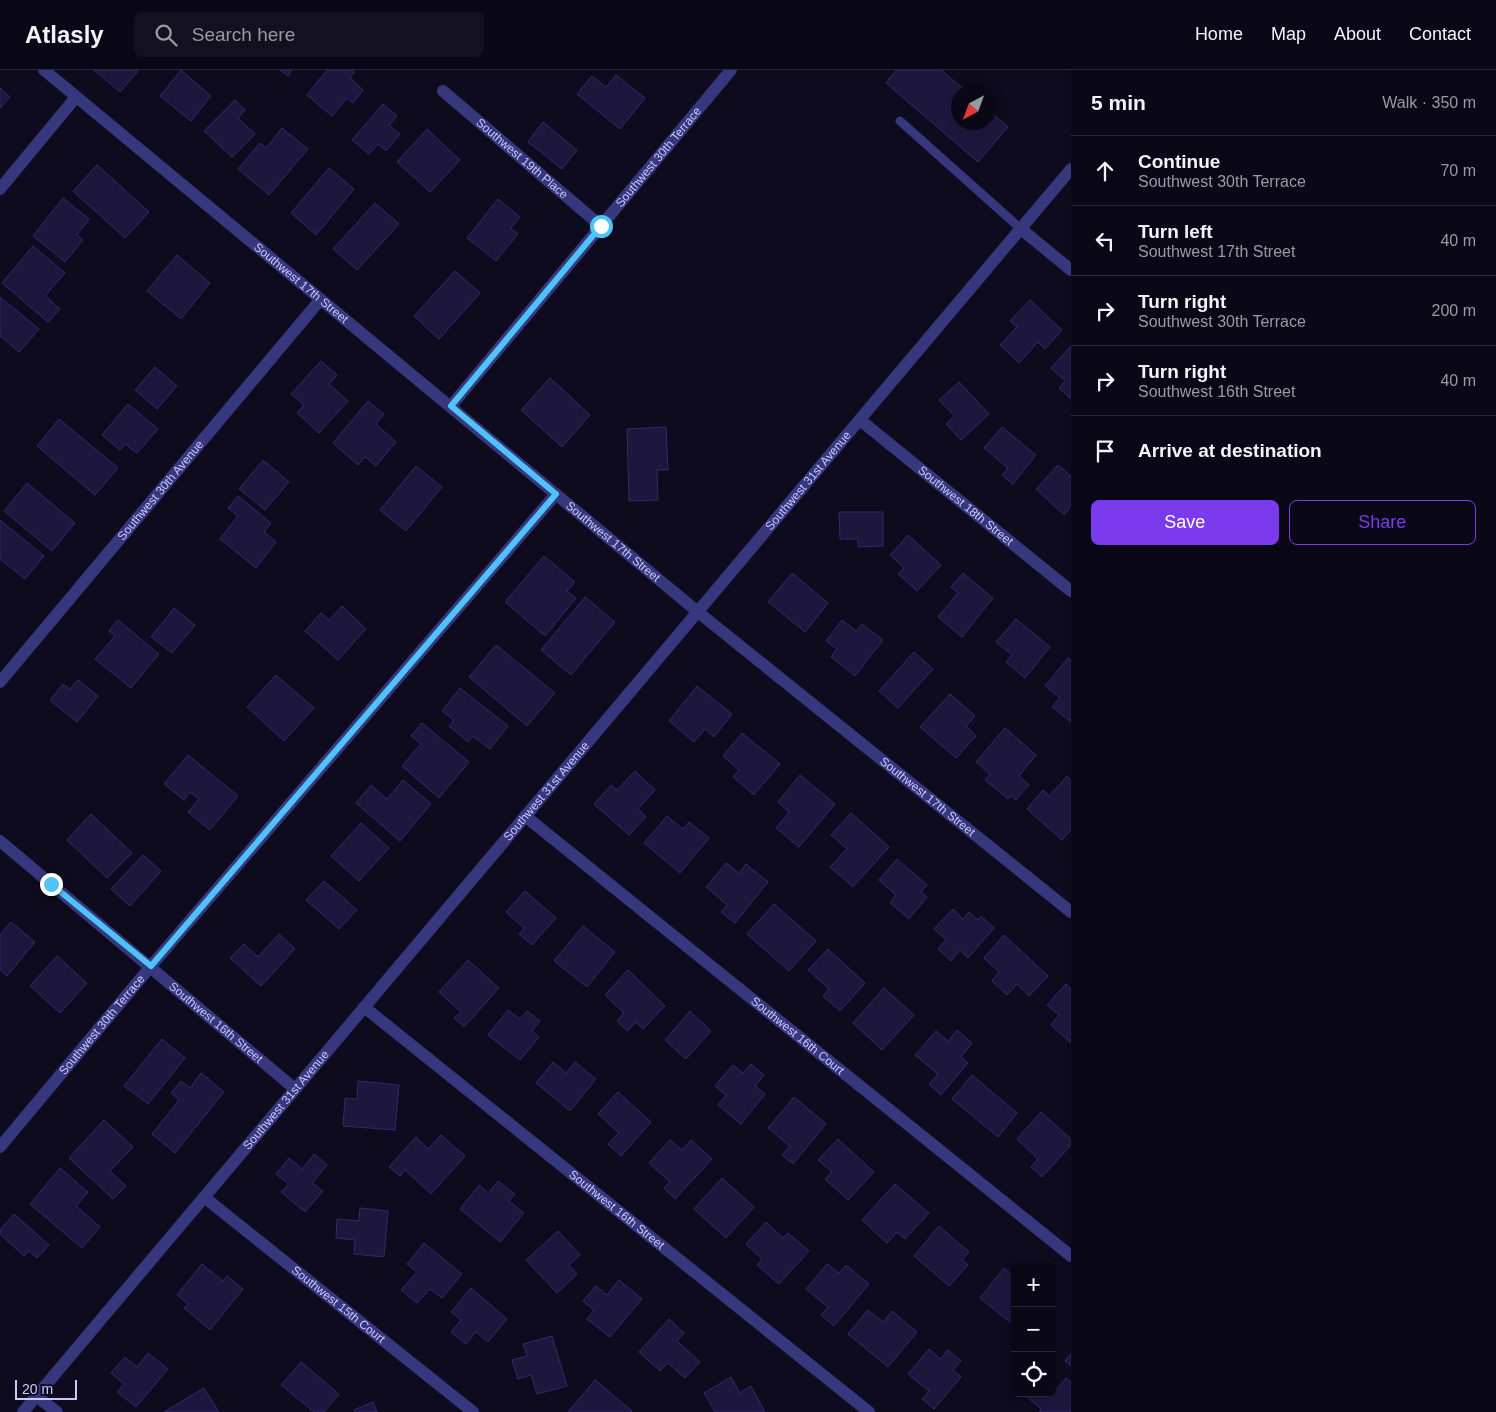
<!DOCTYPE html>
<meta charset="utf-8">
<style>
body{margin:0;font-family:Arial,sans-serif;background:#13111f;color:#f1f3f6}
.controls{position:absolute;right:15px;bottom:15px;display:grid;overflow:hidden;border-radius:8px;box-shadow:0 2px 8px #0003}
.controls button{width:45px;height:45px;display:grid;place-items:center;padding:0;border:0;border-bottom:1px solid #2a2935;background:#0a0816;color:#f1f3f6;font:25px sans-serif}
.compass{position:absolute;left:951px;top:15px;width:45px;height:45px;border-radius:50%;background:#0a0816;box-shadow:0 2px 8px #0003;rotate:221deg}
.scale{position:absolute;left:15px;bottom:12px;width:62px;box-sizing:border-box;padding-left:5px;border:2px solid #cac8ff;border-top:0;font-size:14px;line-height:18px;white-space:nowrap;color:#cac8ff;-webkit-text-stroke:4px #0d0b1d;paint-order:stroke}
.stop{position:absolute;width:15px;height:15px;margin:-11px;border:4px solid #4fc3f7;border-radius:50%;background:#fff}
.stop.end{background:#4fc3f7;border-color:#fff;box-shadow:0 1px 5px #0008}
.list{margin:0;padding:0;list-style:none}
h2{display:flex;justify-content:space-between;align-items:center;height:65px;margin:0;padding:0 20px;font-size:21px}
h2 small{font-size:16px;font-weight:400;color:#999aa1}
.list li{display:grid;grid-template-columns:32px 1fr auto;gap:15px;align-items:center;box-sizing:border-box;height:70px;padding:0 20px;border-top:1px solid #2a2935}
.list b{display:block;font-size:19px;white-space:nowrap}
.list p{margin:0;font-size:16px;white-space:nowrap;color:#999aa1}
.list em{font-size:16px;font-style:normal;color:#999aa1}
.actions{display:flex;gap:10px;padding:15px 20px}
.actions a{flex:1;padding:11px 0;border:1px solid #7c3aed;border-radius:8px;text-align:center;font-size:18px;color:#7c3aed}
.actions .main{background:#7c3aed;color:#fff}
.icon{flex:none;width:28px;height:28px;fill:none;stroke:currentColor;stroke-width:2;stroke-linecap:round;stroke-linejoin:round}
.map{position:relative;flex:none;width:1071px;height:1342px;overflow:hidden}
header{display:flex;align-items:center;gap:30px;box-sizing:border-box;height:70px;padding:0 25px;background:#0a0816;border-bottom:1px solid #2a2935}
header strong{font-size:24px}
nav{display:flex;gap:28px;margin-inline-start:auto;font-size:18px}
.search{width:350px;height:45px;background:#13111f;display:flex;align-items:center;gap:12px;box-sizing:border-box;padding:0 18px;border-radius:8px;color:#999aa1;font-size:19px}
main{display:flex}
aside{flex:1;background:#0a0816}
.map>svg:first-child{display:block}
</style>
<header>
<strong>Atlasly</strong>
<div class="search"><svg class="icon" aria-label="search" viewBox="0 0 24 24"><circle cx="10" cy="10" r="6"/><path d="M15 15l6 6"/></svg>Search here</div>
<nav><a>Home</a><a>Map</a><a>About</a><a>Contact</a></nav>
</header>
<main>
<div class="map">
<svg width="1071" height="1342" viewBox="0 0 1071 1342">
<rect width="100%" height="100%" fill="#0d0b1d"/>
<!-- building -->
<path fill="#1d173e" stroke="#32296b" d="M94 0H139L120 22Z
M181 0 211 26 191 51 160 26Z
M280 0H292L288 6Z
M327 0H352L355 2 350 8 363 20 353 33 347 28 332 46 307 25Z
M896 0H941L967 22H958V52H988V40L1008 57 978 92 886 13Z
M616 5 645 28 620 59 577 24 592 6 606 17Z
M0 18 10 27 0 38Z
M235 30 245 40 238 48 255 64 232 87 204 61Z
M383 34 397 46 389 55 400 64 386 81 378 74 369 84 352 70Z
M543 52 577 80 562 99 528 72Z
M282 58 308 79 269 125 238 99 260 73 266 78Z
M427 59 460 90 430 122 397 92Z
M97 95 149 142 125 168 73 121Z
M329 98 354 119 316 165 291 143Z
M63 128 89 149 77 165 83 170 65 192 33 166Z
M498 129 520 147 511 158 518 164 496 191 467 168Z
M375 133 399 154 357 200 333 179Z
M33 176 65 203 45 226 60 239 48 252 2 213Z
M177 185 210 213 181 249 147 221Z
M455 201 480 223 439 269 414 246Z
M0 227 39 259 19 282 0 266Z
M1030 230 1062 260 1045 279 1038 272 1019 293 1000 275 1017 257 1010 251Z
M1071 276V329L1059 318 1065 311 1051 298Z
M321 291 337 305 329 314 348 331 319 363 297 343 304 335 291 324Z
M155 297 177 316 157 339 135 320Z
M550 308 590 345 562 377 521 340Z
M959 312 989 344 961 370 946 354 955 346 939 330Z
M368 331 384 344 376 354 396 372 376 396 365 387 358 395 333 373Z
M128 334 158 359 137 383 125 374 120 380 102 365Z
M59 349 118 398 95 425 37 376Z
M666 357 668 400H657L658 430 629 431 627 359Z
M1002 357 1036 385 1013 414 1002 405 1008 398 984 378Z
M263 390 289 412 265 440 239 419Z
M1058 395 1071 406V436L1064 445 1036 419Z
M416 396 442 417 406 461 380 440Z
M27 413 75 453 52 481 4 441Z
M238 426 271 453 264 462 276 472 256 498 220 469 238 446 228 438Z
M839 442H883V476L858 477V469H840Z
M0 450 44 486 25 509 0 489Z
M908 465 941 495 917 521 898 504 904 498 890 485Z
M544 486 575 512 567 521 576 528 545 566 505 532Z
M792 503 828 533 805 562 768 532Z
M963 503 993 528 962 567 938 547 958 523 951 517Z
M585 527 615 552 571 605 541 580Z
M342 536 366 559 338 590 305 561 321 543 329 550Z
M174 538 195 555 172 583 151 567Z
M1016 549 1050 577 1025 608 1006 592 1012 585 996 572Z
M118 550 159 584 131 618 95 589 115 566 109 561Z
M842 550 856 561 862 554 883 570 855 606 831 587 837 579 826 571Z
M496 575 555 623 527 656 469 607Z
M914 582 933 599 898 638 879 621Z
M1068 588 1071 590V652L1052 637 1060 628 1045 616Z
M276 605 314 638 284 671 247 637Z
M78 610 98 626 77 652 50 630 63 614 70 619Z
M697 616 732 644 714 667 705 659 694 672 669 651Z
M460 618 508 656 490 679 473 666 468 672 449 656 454 650 442 641Z
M950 624 975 646 966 656 976 666 956 688 920 657Z
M422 653 469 692 439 728 402 696 421 674 411 666Z
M1005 658 1036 685 1019 706 1029 715 1016 730 1011 726 1008 729 985 710 990 704 976 692Z
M742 663 780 694 754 725 733 707 739 700 723 686Z
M188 685 238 726 210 760 188 742 199 729 190 722 184 730 164 714Z
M635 701 655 720 638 739 646 747 629 765 594 734 611 715 617 720Z
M800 705 835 734 799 777 776 758 789 742 778 732Z
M1067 706 1071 710V760L1062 770 1027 739 1043 720 1049 726Z
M403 710 431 734 400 771 356 733 371 715 387 729Z
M851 743 889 777 853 817 830 797 847 779 831 765Z
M91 744 132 783 107 808 67 770Z
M667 746 683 759 689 752 709 768 680 803 644 773Z
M361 753 389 778 359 811 331 786Z
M143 785 161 801 130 836 111 819Z
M897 789 927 815 921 822 927 827 909 849 890 833 896 825 879 810Z
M726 793 739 803 746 794 768 812 735 853 721 842 727 835 706 817Z
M324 811 357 840 339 859 306 830Z
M525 821 556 848 532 875 519 864 524 858 506 842Z
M774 834 816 871 789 901 747 864Z
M953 839 963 849 969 842 978 850 981 846 994 858 968 888 960 880 951 891 938 879 946 870 934 859Z
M11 852 35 872 7 906 0 900V865Z
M583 856 615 882 587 917 554 891Z
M279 864 295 879 261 916 230 888 244 874 258 887Z
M1004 865 1048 906 1029 926 1017 914 1007 925 992 911 999 902 984 888Z
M828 879 865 913 840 941 823 926 829 919 808 900Z
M57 886 87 913 60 943 30 916Z
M468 890 499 918 464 957 454 948 461 942 439 922Z
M628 900 665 936 643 959 636 952 627 961 617 951 624 943 605 925Z
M1066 914 1071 919V973L1051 955 1059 945 1047 935Z
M884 918 914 945 882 980 853 953Z
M508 940 520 949 527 941 540 951 532 961 539 967 520 990 488 965Z
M690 941 711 961 686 989 665 970Z
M957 960 972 973 961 987 968 993 941 1025 929 1014 938 1004 915 985 936 961 948 971Z
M162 969 185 988 148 1034 124 1016Z
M553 992 566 1003 575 992 596 1009 570 1041 536 1013Z
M751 994 764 1005 755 1016 765 1024 741 1054 718 1035 726 1025 715 1016 733 995 743 1003Z
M201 1003 224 1022 175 1083 152 1064 179 1030 171 1023 181 1011 190 1018Z
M972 1005 1017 1043 998 1067 952 1029Z
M358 1011 399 1015 395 1060 343 1056 345 1028 357 1029Z
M618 1022 651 1052 621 1086 608 1074 619 1063 598 1044Z
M794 1027 826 1054 793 1094 782 1085 790 1076 768 1058Z
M1041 1042 1071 1069V1075L1042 1107 1031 1097 1038 1089 1017 1069Z
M104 1050 133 1077 110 1101 126 1116 113 1129 69 1088Z
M441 1065 465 1086 431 1124 405 1100 400 1106 389 1097 416 1067 428 1079Z
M838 1069 874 1102 848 1130 825 1109 832 1102 818 1090Z
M670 1070 682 1080 691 1070 712 1089 675 1129 664 1118 670 1112 649 1093Z
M314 1084 327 1095 312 1113 323 1121 305 1142 281 1122 289 1114 276 1104 289 1088 302 1099Z
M60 1098 88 1122 76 1136 100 1157 82 1178 30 1134Z
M722 1108 754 1137 726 1168 694 1139Z
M498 1111 515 1124 509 1131 524 1143 500 1172 460 1139 479 1115 488 1123Z
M895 1114 929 1143 905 1169 897 1162 887 1173 862 1150Z
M360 1138 388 1141 384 1187 354 1184 355 1170 336 1168 337 1149 359 1151Z
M14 1144 49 1175 37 1188 29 1181 24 1186 0 1164V1160Z
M766 1152 783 1168 788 1163 809 1181 779 1214 757 1195 762 1189 746 1174Z
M939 1156 969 1182 962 1190 968 1195 949 1216 914 1186Z
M558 1161 580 1185 569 1195 577 1204 557 1223 526 1190Z
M424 1173 462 1204 442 1228 430 1219 417 1233 401 1220 417 1202 407 1194Z
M202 1194 223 1211 227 1206 243 1219 210 1260 184 1238 188 1234 177 1225Z
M827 1194 839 1203 846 1195 869 1214 834 1256 821 1245 828 1237 806 1219Z
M1004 1198 1015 1207V1248L1011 1253 980 1228Z
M619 1210 642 1229 610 1267 587 1249 594 1240 583 1231 596 1216 607 1225Z
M471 1218 507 1249 488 1272 476 1262 466 1274 451 1262 461 1250 451 1242Z
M868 1240 883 1252 892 1241 917 1262 888 1297 848 1264Z
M669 1249 684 1263 677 1271 700 1292 685 1308 668 1293 660 1301 639 1282Z
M552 1266 567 1316 537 1324 531 1305 518 1309 512 1290 527 1286 523 1274Z
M929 1279 940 1289 948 1280 961 1291 953 1300 961 1307 934 1339 922 1329 929 1321 908 1304Z
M148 1283 168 1299 136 1337 117 1322 124 1314 111 1303 125 1287 137 1297Z
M1071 1284V1296L1065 1291Z
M301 1292 339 1324 324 1342H314L281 1315Z
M731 1307 740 1323 751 1316 765 1342H715L704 1323Z
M1066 1308 1071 1312V1342H1039L1041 1339 1025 1325 1027 1323H1052V1317L1056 1320Z
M595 1310 632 1341 631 1342H568Z
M204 1318 219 1342H164Z
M373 1332 377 1342H355L354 1340Z"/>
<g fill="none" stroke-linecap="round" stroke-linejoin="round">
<!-- service -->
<path stroke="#36377d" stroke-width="9" d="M900 51 1021 159"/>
<!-- minor -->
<g stroke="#36377d" stroke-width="12">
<path id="s1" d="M44 0 698 542 1071 842"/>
<path id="s2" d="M443 21 601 156"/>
<path d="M0 119 76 27"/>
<path d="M1021 159 1071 200"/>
<path id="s3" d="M451 336 731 0"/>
<path id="s4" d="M860 350 1071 521"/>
<path id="s5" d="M0 612 320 230"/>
<path id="s6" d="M525 746 1071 1186"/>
<path id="s7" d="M0 771 295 1019"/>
<path id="s8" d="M364 937 869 1342"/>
<path id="s9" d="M0 1077 151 896 556 424"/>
<path id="s10" d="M204 1127 473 1342"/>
<path d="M36 1326 57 1342"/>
</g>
<!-- tertiary -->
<path stroke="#36377d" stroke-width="12" id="s11" d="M23 1342 1071 99"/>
</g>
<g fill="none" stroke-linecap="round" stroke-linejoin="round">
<!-- route -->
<path stroke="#4fc3f7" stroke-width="6" d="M51 814 151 896 556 424 451 336 601 156"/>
</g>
<g text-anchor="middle" stroke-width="4" stroke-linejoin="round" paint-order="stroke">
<!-- street labels -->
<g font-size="12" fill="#cac8ff" stroke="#0d0b1d">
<text dy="4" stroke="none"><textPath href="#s3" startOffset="324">Southwest 30th Terrace</textPath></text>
<text dy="4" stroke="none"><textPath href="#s2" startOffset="104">Southwest 19th Place</textPath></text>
<text dy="4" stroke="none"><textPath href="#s1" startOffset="334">Southwest 17th Street</textPath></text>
<text dy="4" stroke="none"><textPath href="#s11" startOffset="1218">Southwest 31st Avenue</textPath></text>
<text dy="4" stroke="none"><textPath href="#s5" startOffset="250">Southwest 30th Avenue</textPath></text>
<text dy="4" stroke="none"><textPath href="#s4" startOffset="136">Southwest 18th Street</textPath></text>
<text dy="4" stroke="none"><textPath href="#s1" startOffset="739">Southwest 17th Street</textPath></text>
<text dy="4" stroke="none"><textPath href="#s11" startOffset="812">Southwest 31st Avenue</textPath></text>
<text dy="4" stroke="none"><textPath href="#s1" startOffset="1144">Southwest 17th Street</textPath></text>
<text dy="4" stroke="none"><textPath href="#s7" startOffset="282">Southwest 16th Street</textPath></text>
<text dy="4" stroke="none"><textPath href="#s9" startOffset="159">Southwest 30th Terrace</textPath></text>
<text dy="4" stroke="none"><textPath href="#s6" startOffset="350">Southwest 16th Court</textPath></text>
<text dy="4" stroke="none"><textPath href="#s11" startOffset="408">Southwest 31st Avenue</textPath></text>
<text dy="4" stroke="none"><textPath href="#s8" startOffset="324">Southwest 16th Street</textPath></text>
<text dy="4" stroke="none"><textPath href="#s10" startOffset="172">Southwest 15th Court</textPath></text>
</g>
</g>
</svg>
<div class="controls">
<button>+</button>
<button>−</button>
<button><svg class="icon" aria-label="locate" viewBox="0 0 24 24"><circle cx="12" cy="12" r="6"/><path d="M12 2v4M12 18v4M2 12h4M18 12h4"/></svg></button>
</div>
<svg class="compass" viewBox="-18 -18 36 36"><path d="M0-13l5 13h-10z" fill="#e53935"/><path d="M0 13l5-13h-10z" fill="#999aa1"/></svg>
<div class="scale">20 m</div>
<div class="stop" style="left:601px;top:156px"></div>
<div class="stop end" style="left:51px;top:814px"></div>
</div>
<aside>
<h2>5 min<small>Walk · 350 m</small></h2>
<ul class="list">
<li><svg class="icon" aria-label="ahead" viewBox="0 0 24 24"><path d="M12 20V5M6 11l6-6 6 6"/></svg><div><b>Continue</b><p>Southwest 30th Terrace</p></div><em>70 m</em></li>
<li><svg class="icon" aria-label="left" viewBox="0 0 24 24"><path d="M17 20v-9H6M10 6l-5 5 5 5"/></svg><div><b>Turn left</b><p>Southwest 17th Street</p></div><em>40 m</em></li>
<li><svg class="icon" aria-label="right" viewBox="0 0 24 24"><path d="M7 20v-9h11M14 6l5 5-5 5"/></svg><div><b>Turn right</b><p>Southwest 30th Terrace</p></div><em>200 m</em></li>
<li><svg class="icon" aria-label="right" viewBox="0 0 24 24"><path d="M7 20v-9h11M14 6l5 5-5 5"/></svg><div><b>Turn right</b><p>Southwest 16th Street</p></div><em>40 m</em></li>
<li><svg class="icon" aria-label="arrive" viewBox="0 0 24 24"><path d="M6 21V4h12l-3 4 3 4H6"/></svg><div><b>Arrive at destination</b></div></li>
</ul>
<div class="actions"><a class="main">Save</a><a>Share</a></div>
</aside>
</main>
